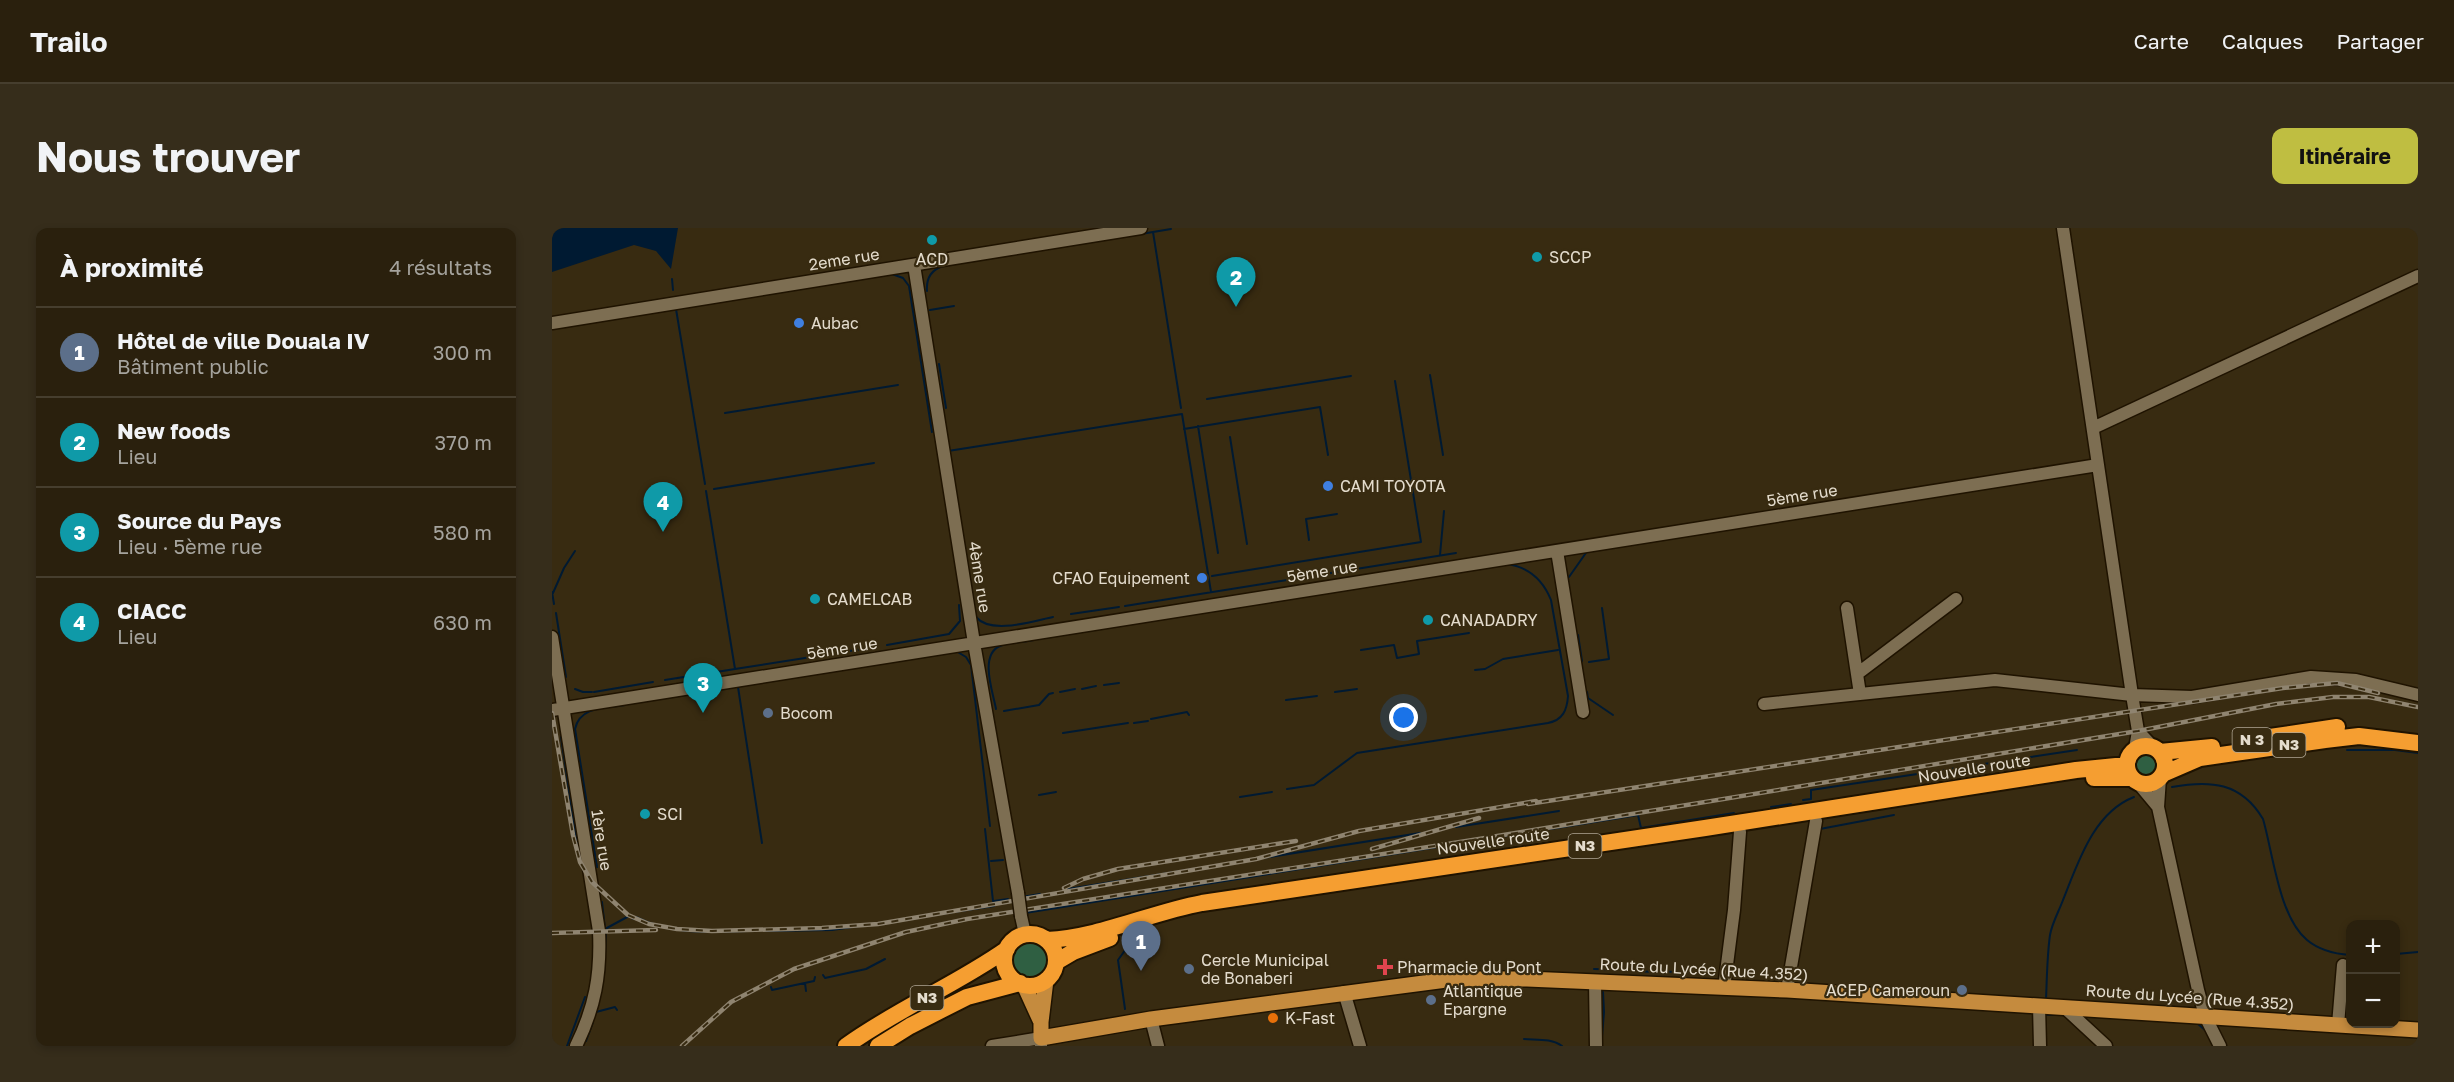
<!DOCTYPE html>
<html lang="fr">
<meta charset="utf-8">
<style>
body{margin:0;font-family:"Golos Text",sans-serif;background:#362d1b;color:#f1f3f6}
.controls{position:absolute;right:18px;bottom:18px;display:grid;overflow:hidden;border-radius:12px;box-shadow:0 3px 9px #0003}
.controls button{width:54px;height:54px;display:grid;place-items:center;padding:0;border:0;border-bottom:2px solid #463e2e;background:#2a200d;color:#f1f3f6;font:30px sans-serif}
.you{position:absolute;left:852px;top:490px;width:21px;height:21px;margin:-15px;border:4px solid #fff;border-radius:50%;background:#1a73e8;box-shadow:0 0 0 9px #1a73e833}
.badge{display:grid;place-items:center;width:39px;height:39px;border-radius:50%;background:#bfbe41;color:#fff;font-size:20px;font-weight:700}
.pin{position:absolute;translate:-50% -50px;filter:drop-shadow(0 2px 3px #0008)}
.pin::after{content:'';position:absolute;top:32px;width:21px;height:18px;background:inherit;clip-path:polygon(0 0,100% 0,50% 100%)}
.list{margin:0;padding:0;list-style:none}
h2{display:flex;justify-content:space-between;align-items:center;height:78px;margin:0;padding:0 24px;font-size:26px}
h2 small{font-size:20px;font-weight:400;color:#a5a39d}
.list li{display:grid;grid-template-columns:39px 1fr auto;gap:18px;align-items:center;box-sizing:border-box;height:90px;padding:0 24px;border-top:2px solid #463e2e}
.list b{display:block;font-size:22px;white-space:nowrap}
.list p{margin:0;font-size:20px;white-space:nowrap;color:#a5a39d}
.list em{font-size:20px;font-style:normal;color:#a5a39d}
.map{position:relative;flex:none;width:1866px;height:818px;overflow:hidden;border-radius:12px}
header{display:flex;align-items:center;gap:36px;box-sizing:border-box;height:84px;padding:0 30px;background:#2a200d;border-bottom:2px solid #463e2e}
header strong{font-size:28px}
nav{display:flex;gap:33px;margin-inline-start:auto;font-size:21px}
.intro{display:flex;align-items:center;justify-content:space-between;box-sizing:border-box;height:144px;padding:0 36px}
h1{margin:0;font-size:42px}
.button{padding:15px 27px;border-radius:12px;background:#bfbe41;color:#111;font-size:21px;font-weight:700}
main{display:flex;gap:36px;padding:0 36px}
aside{flex:1;background:#2a200d;border-radius:12px;box-shadow:0 3px 9px #0003}
.map>svg:first-child{display:block}
</style>
<header>
<strong>Trailo</strong>
<nav><a>Carte</a><a>Calques</a><a>Partager</a></nav>
</header>
<div class="intro"><h1>Nous trouver</h1><a class="button">Itinéraire</a></div>
<main>
<aside>
<h2>À proximité<small>4 résultats</small></h2>
<ul class="list">
<li><span class="badge" style="background:#5c6f8a">1</span><div><b>Hôtel de ville Douala IV</b><p>Bâtiment public</p></div><em>300 m</em></li>
<li><span class="badge" style="background:#0f9aa8">2</span><div><b>New foods</b><p>Lieu</p></div><em>370 m</em></li>
<li><span class="badge" style="background:#0f9aa8">3</span><div><b>Source du Pays</b><p>Lieu · 5ème rue</p></div><em>580 m</em></li>
<li><span class="badge" style="background:#0f9aa8">4</span><div><b>CIACC</b><p>Lieu</p></div><em>630 m</em></li>
</ul>
</aside>
<div class="map">
<svg width="1866" height="818" viewBox="0 0 1866 818">
<rect width="100%" height="100%" fill="#382b11"/>
<!-- green -->
<path fill="#2f5f42" d="M1578 537a16 16 0 1 1 32 0a16 16 0 1 1-32 0Z
M461 732a18 18 0 1 1 36 0a18 18 0 1 1-36 0Z"/>
<!-- water -->
<path fill="#001a32" d="M0 0H126L119 41 104 23 82 17 0 44Z"/>
<g fill="none" stroke-linecap="round" stroke-linejoin="round">
<!-- stream -->
<path stroke="#001a32" stroke-width="2" d="M601 4 629 180
M589 6 619 1
M340 46 351 50 357 58 380 204
M120 51 121 62
M375 63C374 50 379 42 391 38
M124 81 153 256
M378 82 402 78
M387 136 394 180
M878 147 891 227
M655 171 799 148
M173 185 346 157
M646 198 666 325
M632 201 768 179 776 227
M678 209 695 316
M396 223 630 186 659 364
M162 261 322 235
M757 312 754 291 785 286
M888 327 892 283
M660 348 869 314 843 153
M1017 349 1036 322
M0 364 2 376
M1 365 12 340 23 323
M573 378 904 325
M4 385 14 449
M519 386 567 379
M424 389C439 407 481 393 501 389
M1026 407 1030 433
M335 417 397 406 408 393 407 377
M809 422 842 417 845 430 867 426 865 413 917 405
M404 423 414 429 419 437 438 598
M1037 434 1057 431 1050 380
M183 441 323 419
M923 442 933 441 951 431 1006 422
M152 446 183 441 154 263
M113 452 138 448
M552 457 567 455
M186 459 210 615
M23 461 31 464H40
M530 461 544 458
M42 464 101 454
M508 464 523 461
M783 464 805 461
M1033 465 1035 464 1036 470 1061 487
M108 471 194 457
M734 472 765 468
M444 481C441 464 427 427 448 418 458 414 471 414 482 412
M452 483 487 477 497 466 501 465
M599 491 635 484 637 487
M582 495 596 493
M511 505 576 495
M9 509 25 615
M1795 522H1843L1866 525
M1620 559C1658 552 1689 554 1711 591 1721 625 1727 689 1755 712 1767 722 1784 726 1798 727
M735 561 762 557 805 525 996 495C1011 492 1015 482 1016 468L999 372C991 352 976 339 955 336
M487 567 504 564
M688 569 720 564
M1251 572 1259 571V562L1525 522
M1219 579 1239 576
M904 599 1007 583
M433 601 441 673
M1268 601 1342 587
M439 633 451 632
M52 637 45 639 23 501C28 478 54 480 73 477
M516 661 868 605
M470 669 488 666
M50 674 53 701 77 688
M473 685 1086 587 1089 600 1182 585
M81 691 84 689C119 707 158 704 196 703
M214 703 280 702 442 678V673L456 671
M1844 726 1866 724
M1042 741 1079 742
M1082 743 1103 744
M1108 743 1149 746
M52 746 54 707
M271 747 273 750 314 741 333 731
M253 755 254 763
M219 759 220 762 262 753 263 749
M1494 771C1495 750 1495 728 1498 707 1500 695 1507 683 1511 672 1526 635 1541 585 1582 569
M45 781 44 784 63 779 65 782
M573 781 566 732 579 714
M1493 787H1515
M1645 795 1654 803
M1050 809 1052 784 1051 764
M972 811C984 812 1000 810 1010 818
M34 813 41 794
M15 818 33 769"/>
<!-- minor casing -->
<g stroke="#1f1300" stroke-width="15">
<path id="minor" d="M362 37 422 415 466 665
M0 95 589 0
M1541 200 1866 48
M1005 323 1031 484
M1295 380 1308 466
M0 409 47 703C49 747 43 779 24 818
M1305 446 1404 371
M1212 476 1443 452 1580 467 1511 0
M0 482 1546 237
M1586 503 1601 519
M1583 521 1586 503 1580 467 1640 469 1759 449 1804 452 1866 467
M1608 550 1606 579 1646 762 1653 788 1668 818
M1586 555 1606 579
M469 688 473 706
M1043 754 1044 818
M1172 760 1182 682 1188 604
M1235 762 1264 593
M792 764 808 818
M1487 778 1488 818
M1513 780 1554 818
M599 791 606 818
M1786 797 1791 737
M440 818 489 810V818"/>
</g>
<!-- major casing -->
<g stroke="#1f1300" stroke-width="18">
<path id="major" d="M494 752 489 794V810L599 791 902 751H975L1235 762 1866 802
M472 757 488 792"/>
</g>
<!-- highway casing -->
<g stroke="#1f1300" stroke-width="20">
<path id="highway" d="M1718 509 1785 499
M1575 537a19 19 0 1 1 38 0a19 19 0 1 1-38 0Z
M1608 524 1660 519
M1611 546 1648 530 1773 512 1807 508 1866 515
M1542 550H1579
M452 732a26 26 0 1 1 52 0a26 26 0 1 1-52 0Z
M495 712C549 709 597 685 650 675L1153 600 1524 542 1574 537
M504 734 521 724 558 710
M294 818C345 781 404 757 455 721
M326 818 358 798 415 769 468 755"/>
</g>
<!-- minor -->
<use href="#minor" stroke="#7d6e52" stroke-width="12"/>
<!-- major -->
<use href="#major" stroke="#c58b3e" stroke-width="15"/>
<!-- highway -->
<use href="#highway" stroke="#f59e31" stroke-width="16"/>
<!-- rail casing -->
<g stroke="#8f8470" stroke-width="4.5">
<path id="rail" d="M0 485 21 607 28 634 40 654 76 687 97 696 125 701 160 703 270 700 326 696 704 631 807 603 984 573
M976 576 1731 460 1785 455 1826 465
M820 621 927 590
M512 660 531 651 566 641 744 613
M0 705 104 702
M130 818 179 774 242 741 354 704 415 691 927 611 1586 503 1724 476 1781 469H1817L1866 479"/>
</g>
<!-- rail -->
<use href="#rail" stroke="#382b11" stroke-width="2" stroke-dasharray="7" stroke-linecap="butt"/>
<!-- minor-bridge casing -->
<g stroke="#1f1300" stroke-width="15" stroke-linecap="butt">
<path id="minor-bridge" d="M466 665 469 688"/>
</g>
<!-- minor-bridge -->
<use href="#minor-bridge" stroke="#7d6e52" stroke-width="12"/>
</g>
<!-- markers -->
<g fill="#0f9aa8" stroke="#382b11" stroke-width="2">
<circle cx="380" cy="12" r="6"/>
<circle cx="985" cy="29" r="6"/>
<circle cx="263" cy="371" r="6"/>
<circle cx="876" cy="392" r="6"/>
<circle cx="93" cy="586" r="6"/>
</g>
<g fill="#3f7fe0" stroke="#382b11" stroke-width="2">
<circle cx="247" cy="95" r="6"/>
<circle cx="776" cy="258" r="6"/>
<circle cx="650" cy="350" r="6"/>
</g>
<g fill="#5c6f8a" stroke="#382b11" stroke-width="2">
<circle cx="216" cy="485" r="6"/>
<circle cx="637" cy="741" r="6"/>
<circle cx="1410" cy="762" r="6"/>
<circle cx="879" cy="772" r="6"/>
</g>
<path fill="#e0444e" stroke="#382b11" stroke-width="2" d="M830 730h6v6h6v6h-6v6h-6v-6h-6v-6h6z"/>
<circle fill="#e8710a" stroke="#382b11" stroke-width="2" cx="721" cy="790" r="6"/>
<g text-anchor="middle" stroke-width="4.5" stroke-linejoin="round" paint-order="stroke">
<!-- shield labels -->
<g fill="#382b11" stroke="#b0a795" stroke-width="1.5">
<rect x="1680.5" y="500" width="39" height="24" rx="4.5"/>
<rect x="1720.5" y="505" width="33" height="24" rx="4.5"/>
<rect x="1016.5" y="606" width="33" height="24" rx="4.5"/>
<rect x="358.5" y="758" width="33" height="24" rx="4.5"/>
</g>
<g font-size="15" font-weight="bold" fill="#e4dccd">
<text x="1700" y="517">N 3</text>
<text x="1737" y="522">N3</text>
<text x="1033" y="623">N3</text>
<text x="375" y="775">N3</text>
</g>
<!-- poi labels -->
<g font-size="16" fill="#e4dccd" stroke="#382b11" text-anchor="start">
<text x="997" y="35">SCCP</text>
<text x="380" y="37" text-anchor="middle">ACD</text>
<text x="259" y="101">Aubac</text>
<text x="788" y="264">CAMI TOYOTA</text>
<text x="638" y="356" text-anchor="end">CFAO Equipement</text>
<text x="275" y="377">CAMELCAB</text>
<text x="888" y="398">CANADADRY</text>
<text x="228" y="491">Bocom</text>
<text x="105" y="592">SCI</text>
<text x="649" y="738">Cercle Municipal<tspan x="649" dy="18">de Bonaberi</tspan></text>
<text x="845" y="745">Pharmacie du Pont</text>
<text x="1398" y="768" text-anchor="end">ACEP Cameroun</text>
<text x="891" y="769">Atlantique<tspan x="891" dy="18">Epargne</tspan></text>
<text x="733" y="796">K-Fast</text>
</g>
<!-- street labels -->
<g font-size="16" fill="#e4dccd" stroke="#382b11">
<text transform="translate(292 31) rotate(-9)" y="6">2eme rue</text>
<text transform="translate(1250 267) rotate(-9)" y="6">5ème rue</text>
<text transform="translate(770 343) rotate(-9)" y="6">5ème rue</text>
<text transform="translate(428 349) rotate(81)" y="6">4ème rue</text>
<text transform="translate(290 420) rotate(-9)" y="6">5ème rue</text>
<text transform="translate(1422 540) rotate(-9)" y="6">Nouvelle route</text>
<text transform="translate(50 612) rotate(81)" y="6">1ère rue</text>
<text transform="translate(941 613) rotate(-8)" y="6">Nouvelle route</text>
<text transform="translate(1152 741) rotate(3)" y="6">Route du Lycée (Rue 4.352)</text>
<text transform="translate(1638 769) rotate(4)" y="6">Route du Lycée (Rue 4.352)</text>
</g>
</g>
</svg>
<div class="controls">
<button>+</button>
<button>−</button>
</div>
<div class="you"></div>
<div class="pin badge" style="left:589px;top:743px;background:#5c6f8a">1</div>
<div class="pin badge" style="left:684px;top:79px;background:#0f9aa8">2</div>
<div class="pin badge" style="left:151px;top:485px;background:#0f9aa8">3</div>
<div class="pin badge" style="left:111px;top:304px;background:#0f9aa8">4</div>
</div>
</main>
